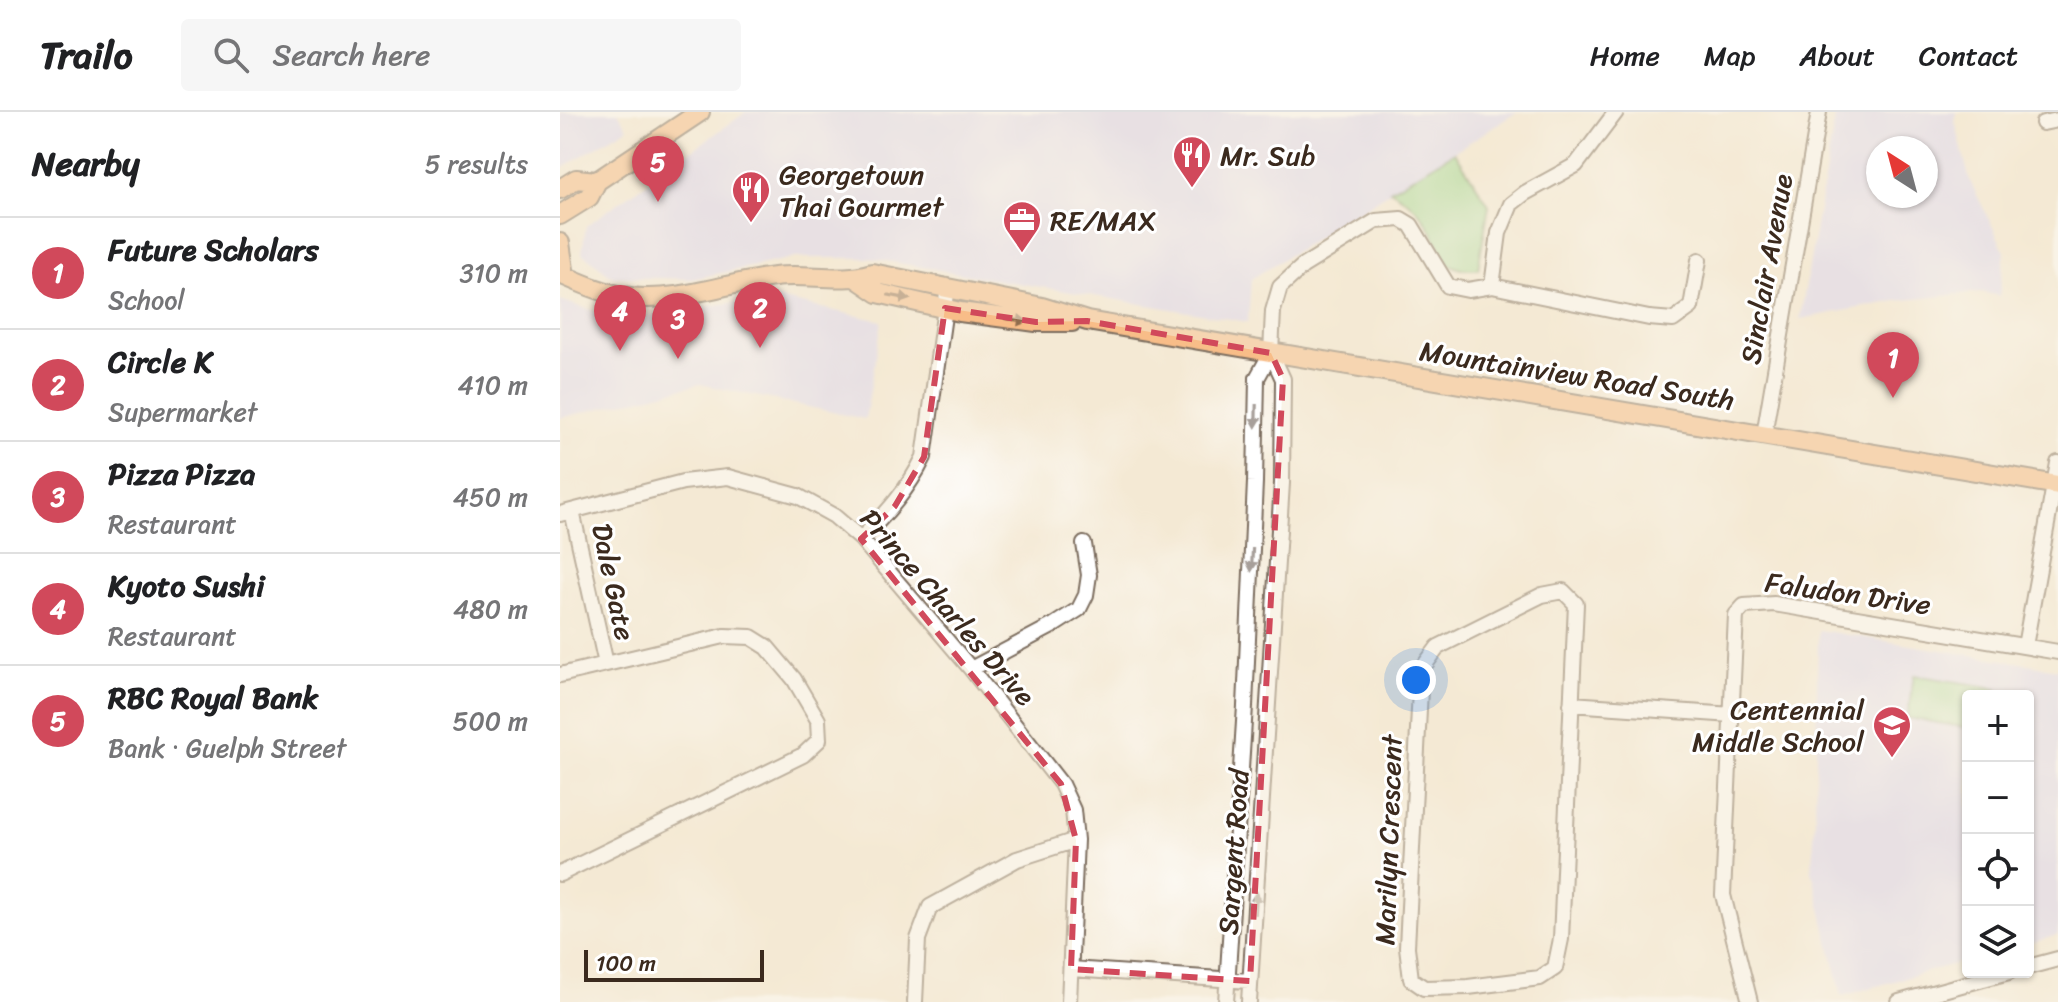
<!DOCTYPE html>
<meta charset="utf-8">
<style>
body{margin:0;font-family:Sriracha,sans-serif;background:#f6f6f6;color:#202124}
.controls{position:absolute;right:24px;bottom:24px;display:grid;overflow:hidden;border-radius:8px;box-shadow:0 2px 6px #0004}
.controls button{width:72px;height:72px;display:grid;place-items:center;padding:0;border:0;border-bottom:2px solid #e0e0e0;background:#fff;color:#202124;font:40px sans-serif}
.compass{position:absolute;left:1306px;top:24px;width:72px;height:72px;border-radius:50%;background:#fff;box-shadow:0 2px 6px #0004;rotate:324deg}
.scale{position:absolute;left:24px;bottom:20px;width:180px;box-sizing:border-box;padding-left:8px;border:4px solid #3b2a1e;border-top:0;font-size:22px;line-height:28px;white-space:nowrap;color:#3b2a1e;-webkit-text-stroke:6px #fff;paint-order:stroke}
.you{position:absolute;left:856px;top:568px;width:28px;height:28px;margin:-20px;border:6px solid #fff;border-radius:50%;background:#1a73e8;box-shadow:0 0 0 12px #1a73e833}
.badge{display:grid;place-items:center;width:52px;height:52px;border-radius:50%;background:#d1495b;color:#fff;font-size:26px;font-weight:700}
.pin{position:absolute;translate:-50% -66px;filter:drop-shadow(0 2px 4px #0008)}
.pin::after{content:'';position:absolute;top:42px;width:28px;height:24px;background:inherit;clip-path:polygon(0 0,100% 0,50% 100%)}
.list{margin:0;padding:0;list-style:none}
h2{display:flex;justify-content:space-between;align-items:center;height:104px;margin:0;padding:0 32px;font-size:34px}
h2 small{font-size:26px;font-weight:400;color:#757577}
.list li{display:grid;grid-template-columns:52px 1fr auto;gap:24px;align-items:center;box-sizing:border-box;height:112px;padding:0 32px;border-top:2px solid #e0e0e0}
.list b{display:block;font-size:30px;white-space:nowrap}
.list p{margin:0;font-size:26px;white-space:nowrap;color:#757577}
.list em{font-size:26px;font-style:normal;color:#757577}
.icon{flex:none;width:44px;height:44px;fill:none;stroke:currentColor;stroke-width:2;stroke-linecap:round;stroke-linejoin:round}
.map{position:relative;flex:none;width:1498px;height:890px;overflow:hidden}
header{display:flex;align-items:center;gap:48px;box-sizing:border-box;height:112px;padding:0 40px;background:#fff;border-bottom:2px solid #e0e0e0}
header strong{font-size:38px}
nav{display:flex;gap:44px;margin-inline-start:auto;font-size:28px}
.search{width:560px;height:72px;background:#f6f6f6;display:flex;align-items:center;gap:20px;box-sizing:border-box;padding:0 28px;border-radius:8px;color:#757577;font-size:30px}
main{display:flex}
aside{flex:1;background:#fff}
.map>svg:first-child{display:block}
</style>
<header>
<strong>Trailo</strong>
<div class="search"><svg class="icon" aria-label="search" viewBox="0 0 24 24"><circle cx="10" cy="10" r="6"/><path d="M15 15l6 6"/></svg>Search here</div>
<nav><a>Home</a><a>Map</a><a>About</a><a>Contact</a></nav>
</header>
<main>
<aside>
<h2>Nearby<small>5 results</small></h2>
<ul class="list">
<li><span class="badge">1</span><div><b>Future Scholars</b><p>School</p></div><em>310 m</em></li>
<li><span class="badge">2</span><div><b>Circle K</b><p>Supermarket</p></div><em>410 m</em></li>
<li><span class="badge">3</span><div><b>Pizza Pizza</b><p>Restaurant</p></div><em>450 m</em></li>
<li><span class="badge">4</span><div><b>Kyoto Sushi</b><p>Restaurant</p></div><em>480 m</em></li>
<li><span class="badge">5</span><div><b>RBC Royal Bank</b><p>Bank · Guelph Street</p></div><em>500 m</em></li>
</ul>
</aside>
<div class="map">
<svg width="1498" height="890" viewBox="0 0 1498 890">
<rect width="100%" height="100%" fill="#fff"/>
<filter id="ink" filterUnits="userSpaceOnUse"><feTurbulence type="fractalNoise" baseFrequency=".0125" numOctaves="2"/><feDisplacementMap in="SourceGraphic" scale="16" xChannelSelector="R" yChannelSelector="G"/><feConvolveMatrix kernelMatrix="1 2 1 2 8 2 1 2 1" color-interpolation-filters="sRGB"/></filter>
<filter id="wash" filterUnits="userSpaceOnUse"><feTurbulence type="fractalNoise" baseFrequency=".006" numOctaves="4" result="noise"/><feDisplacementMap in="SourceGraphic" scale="32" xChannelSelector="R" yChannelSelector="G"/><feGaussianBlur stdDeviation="1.8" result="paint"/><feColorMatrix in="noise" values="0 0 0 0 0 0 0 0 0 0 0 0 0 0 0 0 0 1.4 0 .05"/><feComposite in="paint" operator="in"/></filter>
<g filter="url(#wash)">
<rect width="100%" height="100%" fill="#f4e9d4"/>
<!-- built -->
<path fill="#d9d6f7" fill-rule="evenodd" d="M0 0H58L68 16 0 57Z
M186 0H957L691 167 688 210 309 146H233L132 167 53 165 22 141 26 114Z
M1276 0H1396L1395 10 1410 69 1445 140 1439 184 1421 180 1336 189 1240 207ZM1318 36H1366V84H1318Z
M209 185 322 209 305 307 140 272 0 306V188L61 208Z
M1258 518 1498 557V823L1468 832V584H1408V848L1282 884 1252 759 1255 710Z"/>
<!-- green -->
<path fill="#99d68b" stroke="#6a8054" stroke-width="2" d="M895 40 929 93 918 157H901L888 152C870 117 866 98 830 78Z
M1354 563 1437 576 1435 584H1408V616L1347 606Z"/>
</g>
<g filter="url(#ink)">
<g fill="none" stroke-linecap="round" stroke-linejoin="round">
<!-- minor casing -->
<g stroke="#7c6d5e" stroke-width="18">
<path id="minor" d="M1483 11 1498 8
M932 174 939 121 951 92 965 81 1016 53 1056 0
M1204 323 1259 0
M12 399 46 552
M0 402 123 370 168 365 238 384 274 404 301 427 411 557 501 672 513 698 516 728 509 890
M301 427C327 401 348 378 364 345L388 175
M1003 479 1016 492 1001 827 995 856 980 866 908 875 864 876 851 867 847 835 861 558 878 535 982 483Z
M1465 534 1498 351
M411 557 494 513 519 497 526 483 529 463 524 432
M0 563 164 524 191 525 207 535 234 567 258 608 259 628 243 643 0 762
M1011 592 1173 603
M1468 855 1498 847
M511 857 690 869
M355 890 358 827 370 795 457 747 516 728
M666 890 685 594 695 370 697 266 711 241 713 199 720 175 743 154 816 109 841 107 851 113 888 174 908 178 932 174 1089 206 1113 208 1131 195 1139 148
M689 890 722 371 723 267 711 241
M1190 890 1163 783 1176 503 1184 494 1214 492 1498 540
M1339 890 1449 860"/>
</g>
<!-- major casing -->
<g stroke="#7c6d5e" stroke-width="22">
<path id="major" d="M0 77 16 67 37 69
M0 103 29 85 37 69 140 0
M0 131 5 164
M0 162C23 172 45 182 70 185 118 191 168 170 215 165 248 161 282 171 312 161L482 195 527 209 1498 373
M296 166 318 181 400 200 476 210H512"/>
</g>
<!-- minor -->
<use href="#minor" stroke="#fff" stroke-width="14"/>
<!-- major -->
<use href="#major" stroke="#f8bd88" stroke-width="18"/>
</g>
<!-- one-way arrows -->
<defs><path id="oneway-solid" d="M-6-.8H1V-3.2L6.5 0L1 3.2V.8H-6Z" transform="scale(2)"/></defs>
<g fill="#906c4e">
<use href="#oneway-solid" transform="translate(339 185) rotate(11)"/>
<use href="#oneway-solid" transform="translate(456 208) rotate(8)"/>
</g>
<g fill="#a79f9a">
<use href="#oneway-solid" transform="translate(696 304) rotate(91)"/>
<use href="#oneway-solid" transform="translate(692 448) rotate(93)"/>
<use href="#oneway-solid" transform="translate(696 791) rotate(-86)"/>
</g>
</g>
<!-- marked area -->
<path d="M0 0H1498V890H0ZM385 196 476 210 527 209 711 241 723 267 690 869 511 857 516 728 501 672 301 427 335 394 364 345Z" fill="#f4e9d4" fill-opacity=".55" fill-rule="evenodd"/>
<path fill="none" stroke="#d1495b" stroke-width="6" stroke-dasharray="16 10" stroke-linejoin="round" d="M385 196 476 210 527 209 711 241 723 267 690 869 511 857 516 728 501 672 301 427 335 394 364 345Z"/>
<!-- icons -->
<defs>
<g id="restaurant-pin" transform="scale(2)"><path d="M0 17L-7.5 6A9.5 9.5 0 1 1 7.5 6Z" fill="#d1495b" stroke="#fff"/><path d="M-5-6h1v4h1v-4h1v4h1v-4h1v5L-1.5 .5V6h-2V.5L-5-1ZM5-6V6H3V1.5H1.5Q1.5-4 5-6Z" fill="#fff"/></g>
<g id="office-pin" transform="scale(2)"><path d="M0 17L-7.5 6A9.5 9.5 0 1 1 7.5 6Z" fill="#d1495b" stroke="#fff"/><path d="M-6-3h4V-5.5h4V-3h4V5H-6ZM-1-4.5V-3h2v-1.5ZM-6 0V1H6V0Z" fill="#fff"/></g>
<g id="school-pin" transform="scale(2)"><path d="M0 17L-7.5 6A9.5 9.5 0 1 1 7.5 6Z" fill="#d1495b" stroke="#fff"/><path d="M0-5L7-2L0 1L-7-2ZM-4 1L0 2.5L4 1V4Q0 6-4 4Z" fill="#fff"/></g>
</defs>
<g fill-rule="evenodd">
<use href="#restaurant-pin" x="632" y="43"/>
<use href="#restaurant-pin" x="191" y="78"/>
<use href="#office-pin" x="462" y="108"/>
<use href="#school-pin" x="1332" y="613"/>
</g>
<g text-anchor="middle" stroke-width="6" stroke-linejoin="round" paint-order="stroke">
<!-- poi labels -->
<g font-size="28" fill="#3b2a1e" stroke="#fff" text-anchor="start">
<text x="660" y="53">Mr. Sub</text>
<text x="219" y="72">Georgetown<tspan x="219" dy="32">Thai Gourmet</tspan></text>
<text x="490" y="118">RE/MAX</text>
<text x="1304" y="607" text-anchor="end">Centennial<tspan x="1304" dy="32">Middle School</tspan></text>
</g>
<!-- street labels -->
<g font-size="28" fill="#3b2a1e" stroke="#fff">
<text transform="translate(1206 157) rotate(-80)" y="10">Sinclair Avenue</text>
<text transform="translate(1017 263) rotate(9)" y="10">Mountainview Road South</text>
<text transform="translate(54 470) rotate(78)" y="10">Dale Gate</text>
<text transform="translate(1288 481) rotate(8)" y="10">Faludon Drive</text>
<text transform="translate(388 495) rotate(49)" y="10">Prince Charles Drive</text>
<text transform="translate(828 728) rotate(-88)" y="10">Marilyn Crescent</text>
<text transform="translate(673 740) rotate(-86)" y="10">Sargent Road</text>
</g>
</g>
</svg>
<div class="controls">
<button>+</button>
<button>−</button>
<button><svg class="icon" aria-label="locate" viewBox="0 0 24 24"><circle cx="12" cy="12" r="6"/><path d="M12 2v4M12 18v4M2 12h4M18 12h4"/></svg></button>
<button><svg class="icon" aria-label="layers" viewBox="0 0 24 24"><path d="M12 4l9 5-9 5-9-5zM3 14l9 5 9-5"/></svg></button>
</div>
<svg class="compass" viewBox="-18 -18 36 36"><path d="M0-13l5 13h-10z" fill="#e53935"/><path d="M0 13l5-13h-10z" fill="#757577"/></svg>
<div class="scale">100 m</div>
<div class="you"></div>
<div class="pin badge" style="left:1333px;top:286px">1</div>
<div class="pin badge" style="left:200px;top:236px">2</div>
<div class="pin badge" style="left:118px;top:247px">3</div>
<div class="pin badge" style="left:60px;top:239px">4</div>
<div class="pin badge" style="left:98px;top:90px">5</div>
</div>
</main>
